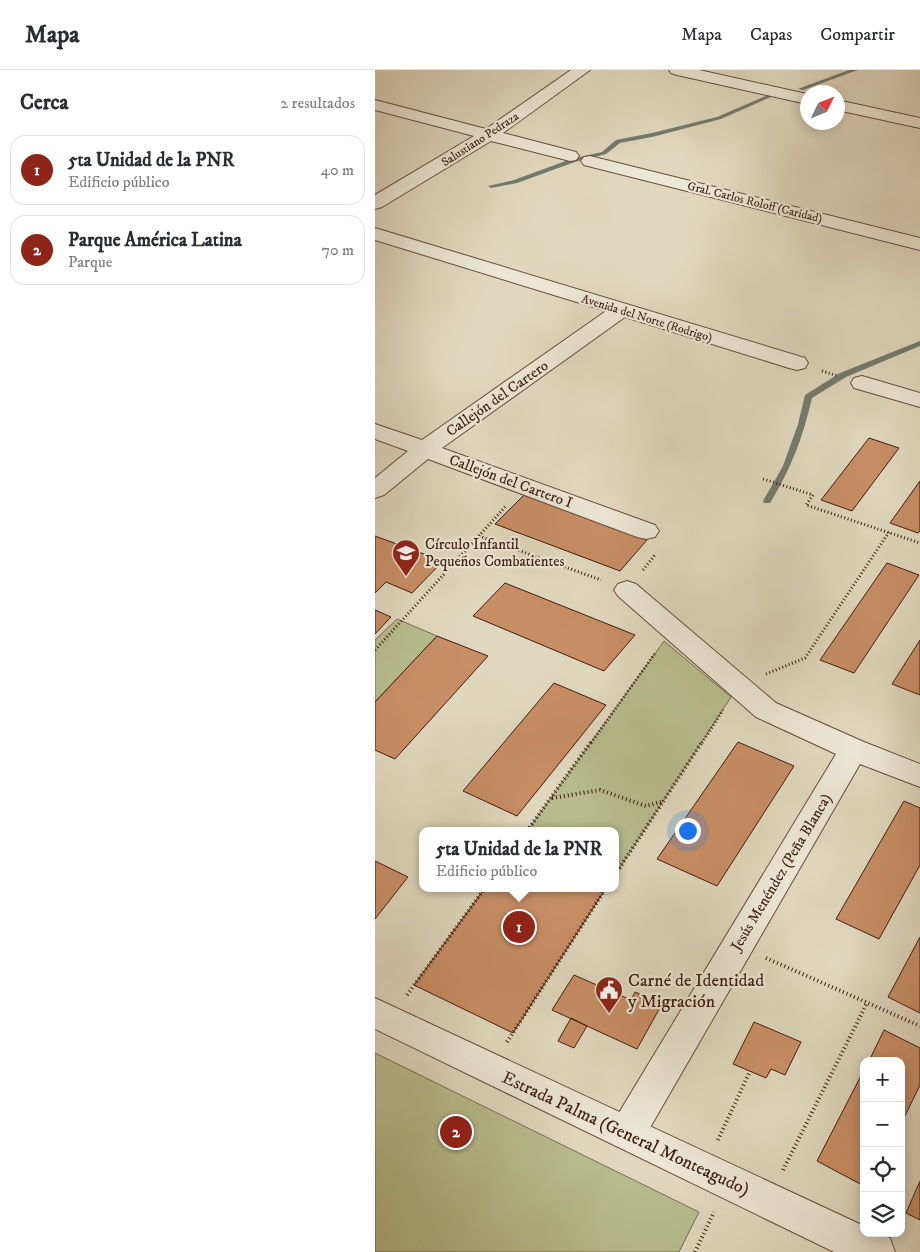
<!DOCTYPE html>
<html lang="es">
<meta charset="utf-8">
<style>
body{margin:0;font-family:"IM FELL DW Pica",serif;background:#f2f2f3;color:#2b2b33}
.controls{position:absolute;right:15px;bottom:15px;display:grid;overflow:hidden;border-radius:10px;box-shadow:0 2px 12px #0003}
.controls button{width:45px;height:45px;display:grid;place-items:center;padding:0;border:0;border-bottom:1px solid #e1e1e2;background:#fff;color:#2b2b33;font:25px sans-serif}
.compass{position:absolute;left:425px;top:15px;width:45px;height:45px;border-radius:50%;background:#fff;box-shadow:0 2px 12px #0003;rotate:47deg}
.you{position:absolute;left:312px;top:760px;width:18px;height:18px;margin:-12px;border:4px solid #fff;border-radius:50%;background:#1a73e8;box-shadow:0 0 0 8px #1a73e833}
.badge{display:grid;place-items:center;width:32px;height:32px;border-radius:50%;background:#8f2418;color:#fff;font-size:16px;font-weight:700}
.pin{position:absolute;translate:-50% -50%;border:2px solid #fff;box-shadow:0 1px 5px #0006}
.popup{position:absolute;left:44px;top:757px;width:200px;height:65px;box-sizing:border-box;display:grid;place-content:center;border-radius:10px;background:#fff;filter:drop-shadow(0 1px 4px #0005);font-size:16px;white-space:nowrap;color:#7c7c81}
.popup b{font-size:19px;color:#2b2b33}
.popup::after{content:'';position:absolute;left:50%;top:100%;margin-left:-10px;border:10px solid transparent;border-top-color:#fff}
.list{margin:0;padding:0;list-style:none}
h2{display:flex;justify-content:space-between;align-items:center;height:65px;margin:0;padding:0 20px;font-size:21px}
h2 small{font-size:16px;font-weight:400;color:#7c7c81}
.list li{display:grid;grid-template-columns:32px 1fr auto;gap:15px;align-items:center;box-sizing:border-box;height:70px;margin:0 10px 10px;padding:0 10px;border:1px solid #e1e1e2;border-radius:15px}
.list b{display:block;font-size:19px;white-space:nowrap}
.list p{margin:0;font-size:16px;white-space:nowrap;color:#7c7c81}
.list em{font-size:16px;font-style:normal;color:#7c7c81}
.icon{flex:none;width:28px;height:28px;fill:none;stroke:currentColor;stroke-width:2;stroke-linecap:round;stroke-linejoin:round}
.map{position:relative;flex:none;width:545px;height:1182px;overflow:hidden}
header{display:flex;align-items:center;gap:30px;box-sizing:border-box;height:70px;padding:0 25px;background:#fff;border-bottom:1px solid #e1e1e2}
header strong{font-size:24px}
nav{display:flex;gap:28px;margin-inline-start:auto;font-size:18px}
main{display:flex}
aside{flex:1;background:#fff}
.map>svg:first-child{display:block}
</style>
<header>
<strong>Mapa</strong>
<nav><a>Mapa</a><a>Capas</a><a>Compartir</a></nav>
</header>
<main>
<aside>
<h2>Cerca<small>2 resultados</small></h2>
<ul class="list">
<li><span class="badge">1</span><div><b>5ta Unidad de la PNR</b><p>Edificio público</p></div><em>40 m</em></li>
<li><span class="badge">2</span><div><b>Parque América Latina</b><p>Parque</p></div><em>70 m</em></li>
</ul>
</aside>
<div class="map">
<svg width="545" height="1182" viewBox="0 0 545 1182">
<rect width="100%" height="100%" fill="#e0d8be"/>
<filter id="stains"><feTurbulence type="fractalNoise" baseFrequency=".004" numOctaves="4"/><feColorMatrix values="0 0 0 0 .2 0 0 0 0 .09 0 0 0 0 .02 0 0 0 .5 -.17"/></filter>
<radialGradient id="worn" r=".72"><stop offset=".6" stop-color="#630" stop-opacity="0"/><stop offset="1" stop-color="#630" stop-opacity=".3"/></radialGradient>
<!-- green -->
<path fill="#b7bd8e" stroke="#7b6c4e" d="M22 549 62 566 0 632V570Z
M289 571 356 627 244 799 240 797V761H152Z
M0 983 324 1142 304 1182H0Z"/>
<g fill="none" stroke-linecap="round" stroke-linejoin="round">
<!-- stream -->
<path fill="#727b6e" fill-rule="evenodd" d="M474 0H483L428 20 423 19Z
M393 25 398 26 346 49 277 67 245 73 231 84 200 92 142 113 116 118 113 116 139 110 196 89 227 82 241 70 277 63 342 47Z
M545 271V276L471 307 437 328C428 367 416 399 395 433H389L388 431 408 396 423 354 430 325 465 303Z"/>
</g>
<!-- building -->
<path fill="#c88e65" stroke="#3f1c0f" d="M494 368 524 378 477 441 446 430Z
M545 411V461L543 463 515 453Z
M149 425 272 470 245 501 120 454Z
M0 466 68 491 37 523 11 512 0 523Z
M512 493 544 505 479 603 445 590Z
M130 513 260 565 229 601 98 546Z
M0 540 16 547 0 564Z
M62 566 113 586 20 689 0 680V632Z
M545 570V625L517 614Z
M179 613 231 635 142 746 88 721Z
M363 672 419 696 342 816 282 789Z
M529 731 545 738V795L504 869 461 849Z
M0 791 33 807 0 849Z
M110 818H231L138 963 39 915Z
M545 867V943L513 927Z
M199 905 256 930 260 922 287 934 262 979 177 940Z
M196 948 212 956 199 978 183 971Z
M379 952 426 972 410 1005 396 999 391 1008 358 994Z
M509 960 545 978V1015L526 1054V991H494Z
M489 1000V1116L442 1091Z
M545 1111V1150L531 1143Z"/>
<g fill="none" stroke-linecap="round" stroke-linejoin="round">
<!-- minor casing -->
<g stroke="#674b3b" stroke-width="2">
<path id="minor" d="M196 0H215L128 63 201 82 204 86 201 90 195 91 116 71 7 137 0 139V125L99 66 0 40V30L111 59Z
M294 0H324L432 24V34L302 5 296 3Z
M462 30 545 48V58L462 40Z
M215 86 545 168V180L209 95 206 91 209 87Z
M0 158 430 288 433 293 430 298 422 300 414 298 250 247 67 378 280 455 284 461 280 467 271 469 262 467 53 389 9 425 0 428V408L33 381 0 369V354L47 370 231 241 0 170Z
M487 306 545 323V337L479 318 476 313 479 308Z
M252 511 261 514 401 633 489 672 545 694V717L485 694 265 1075 252 1080 239 1075 234 1063 239 1051 461 684 381 647 243 526 239 520 243 514Z"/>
</g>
<!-- tertiary casing -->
<g stroke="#674b3b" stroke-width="2">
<path id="tertiary" d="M0 928 489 1156V1163H504L515 1168 520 1182H459L0 959Z"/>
</g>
<!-- path-far1 -->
<path stroke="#3f1c0f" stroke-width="3" stroke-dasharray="1 2.5" stroke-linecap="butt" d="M447 301 463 306
M388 409 438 425 431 435 545 473
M104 466 226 510
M268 500 280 485
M0 580 131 436
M391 604 430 588 514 462
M216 673 281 582
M327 673 348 640"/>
<!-- path -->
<path stroke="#3f1c0f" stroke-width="4" stroke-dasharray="1 3" stroke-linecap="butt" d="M177 728 225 720 271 736 289 731
M152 761 216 672
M240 805 327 672
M391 888 545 956
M32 925 110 818
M132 972 231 818
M343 1070 375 1001
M408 1100 492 933
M320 1182 339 1142"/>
<!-- minor -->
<use href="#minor" fill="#ebe6d5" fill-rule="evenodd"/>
<!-- tertiary -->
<use href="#tertiary" fill="#ebe6d5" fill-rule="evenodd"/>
</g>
<!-- icons -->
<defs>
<g id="school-pin" transform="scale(1.4375)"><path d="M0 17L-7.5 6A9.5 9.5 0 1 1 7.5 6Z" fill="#8f2418" stroke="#ebe6d5"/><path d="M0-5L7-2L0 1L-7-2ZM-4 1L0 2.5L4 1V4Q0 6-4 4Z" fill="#fff"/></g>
<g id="civic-pin" transform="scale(1.4375)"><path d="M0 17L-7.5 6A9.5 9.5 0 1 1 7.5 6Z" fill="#8f2418" stroke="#ebe6d5"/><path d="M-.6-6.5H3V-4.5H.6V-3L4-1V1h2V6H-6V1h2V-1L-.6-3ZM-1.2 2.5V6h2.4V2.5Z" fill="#fff"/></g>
</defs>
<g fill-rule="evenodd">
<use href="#school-pin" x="31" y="483"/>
<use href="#civic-pin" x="234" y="920"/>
</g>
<g text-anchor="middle" stroke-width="4.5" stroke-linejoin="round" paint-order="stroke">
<!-- far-street labels -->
<g font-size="12" fill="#3f1c0f" stroke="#ebe6d5">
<text transform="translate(105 69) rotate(-33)" y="4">Salustiano Pedraza</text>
<text transform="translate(380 132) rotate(14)" y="4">Gral. Carlos Roloff (Caridad)</text>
<text transform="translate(272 248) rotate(17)" y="4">Avenida del Norte (Rodrigo)</text>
</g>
<!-- street labels -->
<g font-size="15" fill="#3f1c0f" stroke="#ebe6d5">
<text transform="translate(122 328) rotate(-35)" y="5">Callejón del Cartero</text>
<text transform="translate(136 411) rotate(20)" y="5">Callejón del Cartero I</text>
<text transform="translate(406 802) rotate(-59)" y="5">Jesús Menéndez (Peña Blanca)</text>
</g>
<!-- poi labels -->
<g font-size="15" fill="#3f1c0f" stroke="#ebe6d5" text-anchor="start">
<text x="50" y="479">Círculo Infantil<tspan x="50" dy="17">Pequeños Combatientes</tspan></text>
</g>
<!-- near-poi labels -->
<g font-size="18" fill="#3f1c0f" stroke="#ebe6d5" text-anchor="start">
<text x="253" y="916">Carné de Identidad<tspan x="253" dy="21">y Migración</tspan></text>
</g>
<!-- near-street labels -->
<g font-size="18" fill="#3f1c0f" stroke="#ebe6d5">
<text transform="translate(251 1063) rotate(25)" y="6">Estrada Palma (General Monteagudo)</text>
</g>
</g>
<rect width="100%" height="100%" filter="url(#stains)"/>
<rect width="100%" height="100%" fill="url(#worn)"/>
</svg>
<div class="controls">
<button>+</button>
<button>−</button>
<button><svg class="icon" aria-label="locate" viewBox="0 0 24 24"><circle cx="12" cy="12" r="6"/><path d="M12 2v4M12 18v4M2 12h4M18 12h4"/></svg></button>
<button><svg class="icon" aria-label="layers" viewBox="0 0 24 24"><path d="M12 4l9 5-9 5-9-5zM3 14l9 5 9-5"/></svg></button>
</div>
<svg class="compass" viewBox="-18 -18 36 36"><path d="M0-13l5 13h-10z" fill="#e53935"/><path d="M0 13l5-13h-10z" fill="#7c7c81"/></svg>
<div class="you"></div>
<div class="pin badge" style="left:144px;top:857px">1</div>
<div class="popup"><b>5ta Unidad de la PNR</b>Edificio público</div>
<div class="pin badge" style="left:81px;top:1062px">2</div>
</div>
</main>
